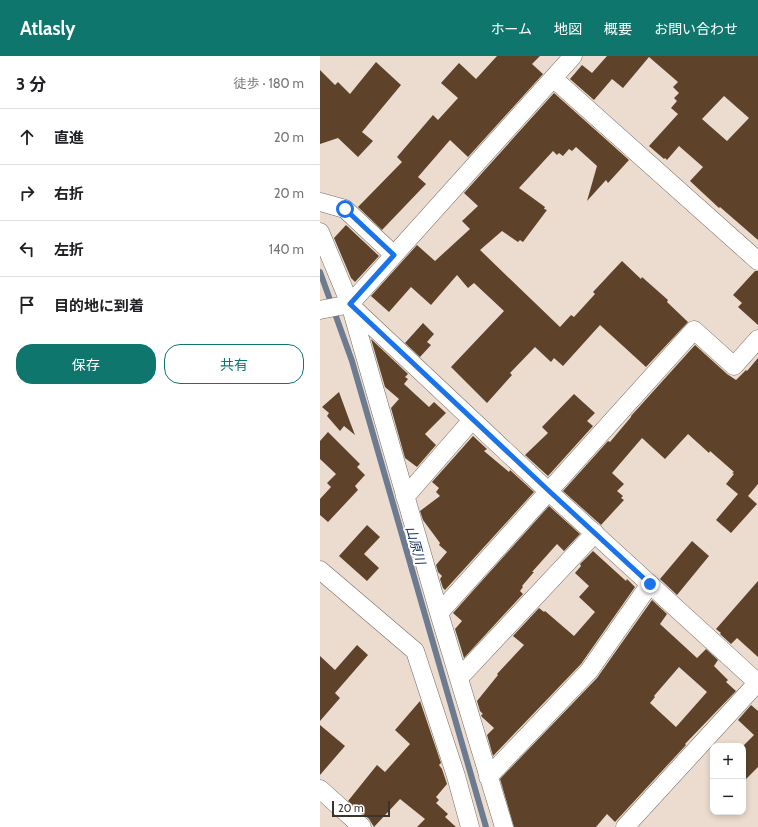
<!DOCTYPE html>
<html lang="ja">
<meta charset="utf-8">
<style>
body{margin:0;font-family:Cabin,"Noto Sans JP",sans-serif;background:#f6f6f6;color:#202124}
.controls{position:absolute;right:12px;bottom:12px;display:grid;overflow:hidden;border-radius:8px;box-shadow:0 2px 6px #0003}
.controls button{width:36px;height:36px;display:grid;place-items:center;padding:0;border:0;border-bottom:1px solid #e0e0e0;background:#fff;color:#202124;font:20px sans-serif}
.scale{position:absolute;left:12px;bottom:10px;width:58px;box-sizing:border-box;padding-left:4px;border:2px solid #3a342f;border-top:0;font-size:11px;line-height:14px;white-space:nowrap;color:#3a342f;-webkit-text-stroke:3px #fff;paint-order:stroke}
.stop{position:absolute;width:12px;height:12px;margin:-9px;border:3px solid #1a73e8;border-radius:50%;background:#fff}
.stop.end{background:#1a73e8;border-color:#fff;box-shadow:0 1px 4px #0008}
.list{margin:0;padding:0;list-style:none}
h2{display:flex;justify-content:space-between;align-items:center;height:52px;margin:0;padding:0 16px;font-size:17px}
h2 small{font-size:13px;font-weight:400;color:#757577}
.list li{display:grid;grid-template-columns:26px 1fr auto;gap:12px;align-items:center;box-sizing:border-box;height:56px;padding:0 16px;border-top:1px solid #e0e0e0}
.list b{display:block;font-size:15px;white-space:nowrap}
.list em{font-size:13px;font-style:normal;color:#757577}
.actions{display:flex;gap:8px;padding:12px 16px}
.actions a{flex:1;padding:9px 0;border:1px solid #0f766e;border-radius:16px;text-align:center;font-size:14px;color:#0f766e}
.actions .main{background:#0f766e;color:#fff}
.icon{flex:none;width:22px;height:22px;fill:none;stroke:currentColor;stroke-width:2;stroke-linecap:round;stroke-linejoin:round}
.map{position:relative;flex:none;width:438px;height:771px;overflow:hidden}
header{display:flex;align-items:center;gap:24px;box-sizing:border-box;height:56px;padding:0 20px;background:#0f766e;color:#fff}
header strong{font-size:19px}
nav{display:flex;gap:22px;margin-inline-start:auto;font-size:14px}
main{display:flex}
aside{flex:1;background:#fff}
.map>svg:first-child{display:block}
</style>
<header>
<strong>Atlasly</strong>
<nav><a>ホーム</a><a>地図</a><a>概要</a><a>お問い合わせ</a></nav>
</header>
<main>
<aside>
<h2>3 分<small>徒歩 · 180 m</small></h2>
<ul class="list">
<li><svg class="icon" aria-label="ahead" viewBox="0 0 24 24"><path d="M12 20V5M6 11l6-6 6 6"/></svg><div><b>直進</b></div><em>20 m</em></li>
<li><svg class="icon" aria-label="right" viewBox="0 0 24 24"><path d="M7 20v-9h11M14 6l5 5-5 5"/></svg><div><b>右折</b></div><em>20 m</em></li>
<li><svg class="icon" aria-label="left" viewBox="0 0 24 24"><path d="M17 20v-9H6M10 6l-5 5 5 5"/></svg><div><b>左折</b></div><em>140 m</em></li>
<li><svg class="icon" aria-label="arrive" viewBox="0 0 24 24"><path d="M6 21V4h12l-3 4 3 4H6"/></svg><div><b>目的地に到着</b></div></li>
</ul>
<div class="actions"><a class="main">保存</a><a>共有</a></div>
</aside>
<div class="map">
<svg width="438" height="771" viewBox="0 0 438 771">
<rect width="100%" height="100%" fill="#ebdccf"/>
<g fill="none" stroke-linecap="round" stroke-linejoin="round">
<!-- stream -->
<path stroke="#6d7b90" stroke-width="6" d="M0 216 32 305 166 771"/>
</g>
<!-- building -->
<path fill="#5e432a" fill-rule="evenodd" d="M177 0H220L212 8 223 18 148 101 130 84 98 121 106 128 62 174 38 151 82 106 77 101 113 59 118 64 138 42 121 27 139 7 156 23Z
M287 0H438V184L400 151 399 152 370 125 383 111 359 90 347 104 345 102 344 103 329 90 358 58 351 52 357 45 354 42 359 37 353 31 358 26 329 1 303 32 292 23 274 44 250 23 262 9 272 17ZM404 40 429 62 407 85 382 63Z
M56 6 81 29 42 76 53 85 38 101 18 82 0 88V14L15 29 18 26 30 38Z
M234 37 309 104 288 127 286 124 267 145 277 110 256 91 252 95 249 93 243 100 239 97 237 99 233 95 199 132 225 151 224 153 227 154 203 186 200 184 198 186 182 175 160 194 240 271 251 259 254 261 275 238 273 236 302 205 321 223 322 221 348 244 347 246 368 266 326 311 280 269 243 310 234 302 231 306 215 291 190 317 192 319 167 347 131 311 184 255 154 227 148 232 137 219 111 249 91 231 69 256 51 240 97 189 115 205 150 173 142 165 158 150 144 137Z
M26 169 59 200 35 226 31 222 14 182Z
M435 215H438V269L418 251 422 247 413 239Z
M103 267 114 278 107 286 111 289 100 301 85 287Z
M51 283 88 318 85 321 88 323 84 328 109 351 114 346 126 357 105 378 116 389 97 411 85 402 71 352 79 343 65 331Z
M375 289 407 318 416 324 426 314 427 315 438 302V428L428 440 437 448 411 477 396 464 418 438 406 428 414 418 412 417 414 416 390 395 389 397 368 378 345 403 322 382 292 417 304 428 297 435 303 440 301 442 304 444 281 469 243 435 288 385 290 386 311 361V360Z
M19 336 30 366 35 379 24 370 20 375 7 360 9 357 2 351Z
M254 338 275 357 267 365 273 370 228 420 205 399 228 377 222 371Z
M8 376 40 408 37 411 45 419 35 430 38 434 8 466 0 459V443L11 431 7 427 16 418 0 403V385Z
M153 380 167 393 164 395 189 416 190 414 214 436 125 534 123 532 120 523 122 520 118 516 116 509 127 496 119 489 120 487 103 464 100 455 120 440 116 436 119 432 112 426Z
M229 450 260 478 244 495 237 488 212 516H214L202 530 203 531 200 535 203 538 144 602 135 573 142 565 133 557Z
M47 469 60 481 44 498 59 512 47 525 19 500Z
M372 485 389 500 357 539 340 523Z
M273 495 306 525 307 523 315 531 261 608 173 700 167 679 174 672 162 661 161 659 163 658 160 655 157 645 178 619 177 618 204 589 193 580 219 552 224 556 225 555 254 580 275 556 259 541 269 530 255 517 261 510 260 508Z
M438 525V601L417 582 411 588 400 578 401 577 396 573Z
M332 544 347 558 340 568 377 602 386 593 398 604 394 610 408 624 406 626 416 635 365 688 366 689 295 766 287 758 276 771H194L180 723 277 622ZM359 611 387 636 356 671 330 647 335 641 334 640Z
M37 589 48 599 15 637 20 642 0 665V600L15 614Z
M100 645 121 707 119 709 122 713 127 728 116 741 119 744 116 747 128 758 125 761 136 771H97L105 763 80 743 54 771 49 763 28 745 57 709 65 716 90 688 75 674Z
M431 649 438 655V711L423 726V690L434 679 418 664Z
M0 669 25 690 0 719Z"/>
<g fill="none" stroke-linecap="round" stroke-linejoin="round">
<!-- street casing -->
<g stroke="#76695d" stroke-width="19">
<path id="street" d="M233 22 438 205
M0 146 25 153 74 199
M0 176 30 248 119 557 184 771
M30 249 228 435 438 627
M0 254 30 248 253 0
M85 441 152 364
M0 514 95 595 136 720 150 771
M119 557 374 274 414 310 438 283
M139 622 275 477
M168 721 269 615 330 528
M0 733 42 771
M305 771 438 626"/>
</g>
<!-- street -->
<use href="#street" stroke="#fff" stroke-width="18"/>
</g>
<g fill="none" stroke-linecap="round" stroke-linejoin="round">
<!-- route -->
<path stroke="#1a73e8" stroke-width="5" d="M25 153 74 199 30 248 228 434 330 528"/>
</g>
<g text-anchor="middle" stroke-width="4" stroke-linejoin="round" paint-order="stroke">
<!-- water labels -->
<g font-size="13" font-style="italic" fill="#1b3863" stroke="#fff">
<text transform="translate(96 489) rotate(74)" y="5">山原川</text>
</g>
</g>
</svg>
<div class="controls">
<button>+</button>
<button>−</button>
</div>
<div class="scale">20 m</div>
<div class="stop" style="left:25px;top:153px"></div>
<div class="stop end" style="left:330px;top:528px"></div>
</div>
</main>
